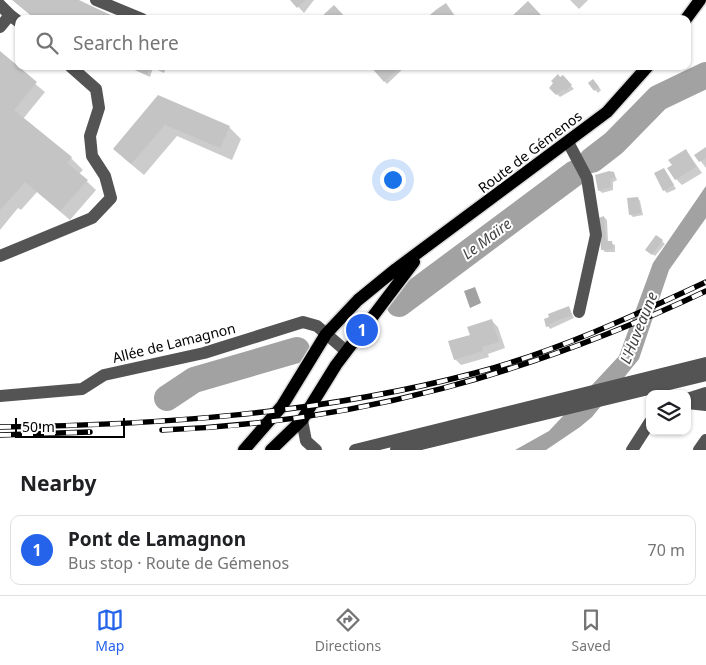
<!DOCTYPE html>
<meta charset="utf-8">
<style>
body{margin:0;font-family:"Noto Sans",sans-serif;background:#f2f2f2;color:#202124}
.controls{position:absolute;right:15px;bottom:15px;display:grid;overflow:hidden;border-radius:10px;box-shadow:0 1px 4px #0004}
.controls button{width:45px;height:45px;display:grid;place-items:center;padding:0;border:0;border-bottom:1px solid #e0e0e0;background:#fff;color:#202124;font:25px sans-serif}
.scale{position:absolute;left:15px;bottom:12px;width:110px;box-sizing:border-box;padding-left:5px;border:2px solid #000;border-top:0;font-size:14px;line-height:18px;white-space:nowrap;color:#000;-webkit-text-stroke:4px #fff;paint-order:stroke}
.you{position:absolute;left:392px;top:179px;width:18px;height:18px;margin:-12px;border:4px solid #fff;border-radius:50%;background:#1a73e8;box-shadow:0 0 0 8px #1a73e833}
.badge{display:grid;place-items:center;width:32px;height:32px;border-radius:50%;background:#2563eb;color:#fff;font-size:16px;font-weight:700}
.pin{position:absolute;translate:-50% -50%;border:2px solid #fff;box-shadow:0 1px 5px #0006}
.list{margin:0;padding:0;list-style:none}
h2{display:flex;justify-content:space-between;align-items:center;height:65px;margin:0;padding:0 20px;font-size:21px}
h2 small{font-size:16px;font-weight:400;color:#757577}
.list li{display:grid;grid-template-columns:32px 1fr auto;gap:15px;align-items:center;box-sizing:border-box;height:70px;margin:0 10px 10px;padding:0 10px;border:1px solid #e0e0e0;border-radius:10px}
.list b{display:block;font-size:19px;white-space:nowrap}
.list p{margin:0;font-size:16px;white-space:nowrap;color:#757577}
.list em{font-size:16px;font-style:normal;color:#757577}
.icon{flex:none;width:28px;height:28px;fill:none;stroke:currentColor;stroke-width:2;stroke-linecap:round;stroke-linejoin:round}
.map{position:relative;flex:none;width:706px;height:450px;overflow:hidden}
.search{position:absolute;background:#fff;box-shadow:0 1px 4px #0004;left:15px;right:15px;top:15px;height:55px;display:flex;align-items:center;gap:12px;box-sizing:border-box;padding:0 18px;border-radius:10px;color:#757577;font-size:19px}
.sheet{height:145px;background:#fff}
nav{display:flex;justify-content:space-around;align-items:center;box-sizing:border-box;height:70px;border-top:1px solid #e0e0e0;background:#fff;font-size:14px;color:#757577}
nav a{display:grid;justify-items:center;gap:2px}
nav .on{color:#2563eb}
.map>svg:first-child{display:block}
</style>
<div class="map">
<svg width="706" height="450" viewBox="0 0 706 450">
<rect width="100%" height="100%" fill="#fff"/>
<!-- water -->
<path fill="#a2a2a2" d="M706 186V218L669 270 639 359 592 417 580 427 546 450H515L549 431 619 356 653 263Z
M475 287 481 303 470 308 464 291Z"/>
<!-- shadow -->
<path fill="#0003" d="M292 0H314L304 13Z
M570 0H588L579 9Z
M0 55 45 92 23 119 71 158 83 170 79 174 96 190 70 220 37 192 21 210 18 208 0 230Z
M126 66H167L164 73 153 68 150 77Z
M371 66H406L387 84Z
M562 77 574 89 560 97 551 88Z
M596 83 601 90 598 93 590 84Z
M158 96 229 127 241 139 232 160 177 136 144 175 126 160 114 148Z
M706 148V168L696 155Z
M686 150 702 173 682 185 676 179 674 166Z
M664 169 676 189 667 193 664 190Z
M614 173 617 180 613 182V190L602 193 599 190Z
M638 198 640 201 643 215 633 217 630 214Z
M604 217 607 220 608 242 615 245V252H605L603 250Z
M662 241 665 244 655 256 650 252Z
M569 308 574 318 550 329 545 320Z
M492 321 498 327 505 348 488 354 489 357 461 365 455 359 472 336Z"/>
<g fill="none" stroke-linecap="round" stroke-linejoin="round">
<!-- river -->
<path stroke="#a2a2a2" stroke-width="26" d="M592 160 614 143 658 98 706 75
M399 304 575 173
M167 398 194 380 297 350"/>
</g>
<!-- building -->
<path fill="#c4c4c4" d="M12 0H79L119 19H35Z
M290 0H306L297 8Z
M528 1 541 15 537 19H509Z
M446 3 457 19H425L437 9Z
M334 5 347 19H319Z
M0 51 37 82 14 110 72 157 67 163 88 180 60 211 25 182 0 210Z
M126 66H150L147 75Z
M370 66H401L384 82Z
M558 74 560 77 563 75 572 85 566 91 564 89 556 95 549 88 553 83 551 81Z
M593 79 599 87 594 91 588 83Z
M158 95 230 126 220 148 165 125 131 164 113 149Z
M706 147V158L699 162 694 155Z
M686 149 696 167 675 180 667 168 672 165 668 160Z
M664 168 674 185 663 191 654 173Z
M609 171 614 172 615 177 610 179 611 187 598 191 595 175Z
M638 197 641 213 629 215 627 198Z
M604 216 606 241H612L613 249 601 250 599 218Z
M656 235 663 240 652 255 645 250Z
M569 306 572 315 549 324 550 326 546 327 544 319 549 317 548 314Z
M492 319 499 342 482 347 483 351 454 360 448 341 470 335 467 327Z"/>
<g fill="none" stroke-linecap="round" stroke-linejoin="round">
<!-- major casing -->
<g stroke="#dbdbdb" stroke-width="15">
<path id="major" d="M686 19 700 0
M244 450 282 406 326 334 358 300 396 269 607 112 648 66
M271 450 302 420 336 365 414 262"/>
</g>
<!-- minor -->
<path stroke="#545454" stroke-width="12" d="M96 0 142 19
M0 5 10 15
M0 27 10 15 19 22
M568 142 587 178 596 235 579 312
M0 256 92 218 111 198 105 176 92 156 90 136 99 108 96 89 70 66
M0 396 82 389 104 375 204 353 303 322 317 326 346 351
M687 399 706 393
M687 403 706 405
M302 420 306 441 316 450
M355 450 706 363
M396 450 706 375
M632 450 650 422
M699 450 706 440"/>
<!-- major -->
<use href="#major" stroke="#000" stroke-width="12"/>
<!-- rail casing -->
<g stroke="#000" stroke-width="5.5">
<path id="rail" d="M0 427C160 425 319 414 475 373 555 352 631 317 706 282
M162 430C355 423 533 373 706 291
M0 435 90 432"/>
</g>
<!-- rail -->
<use href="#rail" stroke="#fff" stroke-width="4" stroke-dasharray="11" stroke-linecap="butt"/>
</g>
<g text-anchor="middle" stroke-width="4" stroke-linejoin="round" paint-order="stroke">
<!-- street labels -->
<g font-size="14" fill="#000" stroke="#fff">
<text transform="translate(530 152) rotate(-37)" y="5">Route de Gémenos</text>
<text transform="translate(174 343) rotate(-14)" y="5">Allée de Lamagnon</text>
</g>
<!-- water labels -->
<g font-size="15" font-style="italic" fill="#434343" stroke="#fff">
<text transform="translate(487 239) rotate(-37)" y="5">Le Maïre</text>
<text transform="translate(639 328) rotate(-68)" y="5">L'Huveaune</text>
</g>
</g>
</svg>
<div class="controls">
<button><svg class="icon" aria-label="layers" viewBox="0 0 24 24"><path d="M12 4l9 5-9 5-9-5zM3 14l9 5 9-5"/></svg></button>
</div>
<div class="scale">50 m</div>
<div class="you"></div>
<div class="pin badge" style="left:362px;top:330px">1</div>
<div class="search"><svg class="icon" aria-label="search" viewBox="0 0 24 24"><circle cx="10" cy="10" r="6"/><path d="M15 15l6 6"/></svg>Search here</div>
</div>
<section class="sheet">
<h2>Nearby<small></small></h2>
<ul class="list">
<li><span class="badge">1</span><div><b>Pont de Lamagnon</b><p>Bus stop · Route de Gémenos</p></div><em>70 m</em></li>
</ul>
</section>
<nav>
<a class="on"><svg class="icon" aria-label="map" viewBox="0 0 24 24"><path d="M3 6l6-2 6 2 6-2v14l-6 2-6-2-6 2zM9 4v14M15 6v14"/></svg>Map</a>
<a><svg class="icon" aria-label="directions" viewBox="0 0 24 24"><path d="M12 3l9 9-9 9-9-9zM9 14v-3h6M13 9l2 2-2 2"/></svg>Directions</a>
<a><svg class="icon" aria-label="saved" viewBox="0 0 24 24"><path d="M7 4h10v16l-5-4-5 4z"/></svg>Saved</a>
</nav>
